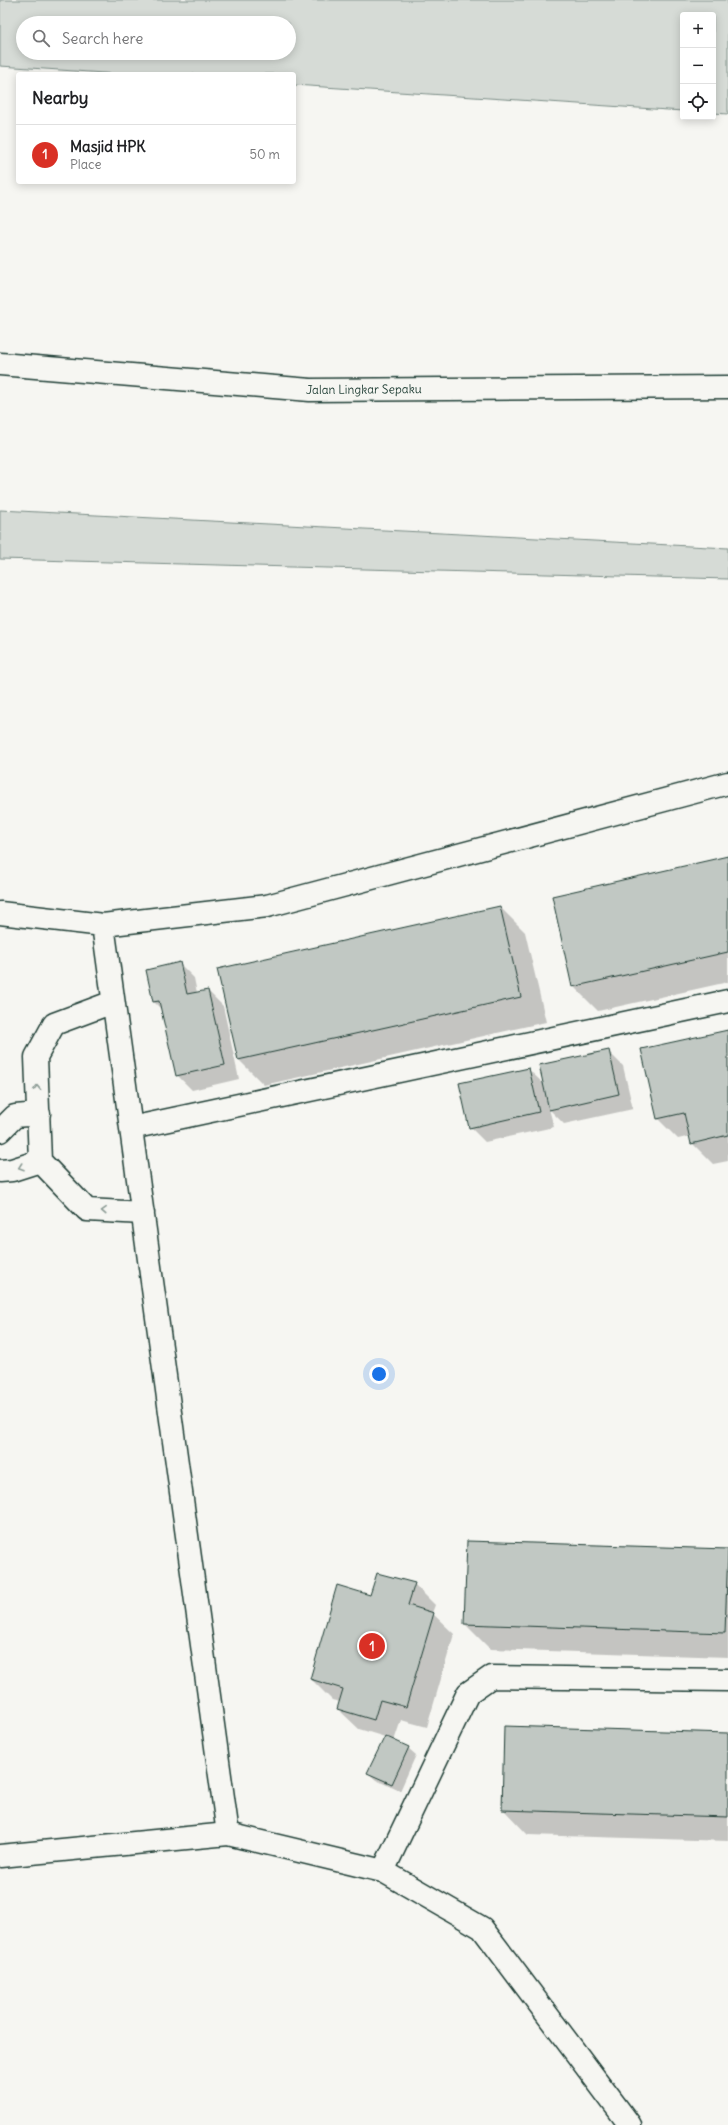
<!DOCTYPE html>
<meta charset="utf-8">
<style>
body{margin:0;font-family:Delius,sans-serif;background:#f6f6f6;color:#202124}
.controls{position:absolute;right:12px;top:12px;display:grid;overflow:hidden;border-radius:4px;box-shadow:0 2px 10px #0003}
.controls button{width:36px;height:36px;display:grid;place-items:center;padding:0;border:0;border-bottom:1px solid #e0e0e0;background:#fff;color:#202124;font:20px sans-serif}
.you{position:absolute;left:379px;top:1374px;width:14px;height:14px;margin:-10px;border:3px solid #fff;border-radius:50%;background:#1a73e8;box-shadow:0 0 0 6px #1a73e833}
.badge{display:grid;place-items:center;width:26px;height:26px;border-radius:50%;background:#d93025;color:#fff;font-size:13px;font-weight:700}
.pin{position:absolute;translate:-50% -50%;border:2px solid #fff;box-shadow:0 1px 4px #0006}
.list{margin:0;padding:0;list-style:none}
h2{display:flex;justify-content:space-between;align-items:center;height:52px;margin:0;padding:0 16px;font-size:17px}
h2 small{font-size:13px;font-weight:400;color:#757577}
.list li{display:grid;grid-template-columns:26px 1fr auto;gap:12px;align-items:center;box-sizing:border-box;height:60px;padding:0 16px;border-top:1px solid #e0e0e0}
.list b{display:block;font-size:15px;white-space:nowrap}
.list p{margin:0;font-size:13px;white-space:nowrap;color:#757577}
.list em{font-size:13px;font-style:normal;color:#757577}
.icon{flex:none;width:22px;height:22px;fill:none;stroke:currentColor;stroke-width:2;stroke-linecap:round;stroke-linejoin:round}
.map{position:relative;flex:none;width:728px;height:2125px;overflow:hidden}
.search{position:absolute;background:#fff;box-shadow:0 2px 10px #0003;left:16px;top:16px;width:280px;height:44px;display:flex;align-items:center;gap:10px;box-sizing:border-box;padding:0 14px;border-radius:22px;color:#757577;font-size:15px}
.panel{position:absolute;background:#fff;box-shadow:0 2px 10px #0003;left:16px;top:72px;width:280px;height:112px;border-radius:4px}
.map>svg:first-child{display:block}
</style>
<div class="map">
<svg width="728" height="2125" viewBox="0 0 728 2125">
<rect width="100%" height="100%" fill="#f6f6f2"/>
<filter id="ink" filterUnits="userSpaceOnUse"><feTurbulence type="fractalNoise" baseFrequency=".025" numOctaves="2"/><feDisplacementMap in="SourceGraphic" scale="8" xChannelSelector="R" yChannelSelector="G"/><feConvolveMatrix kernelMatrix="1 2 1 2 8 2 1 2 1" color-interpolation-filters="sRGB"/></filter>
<g filter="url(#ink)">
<!-- green -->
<path fill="#d6dbd6" stroke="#7a8c85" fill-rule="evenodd" d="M0 0H728V114L713 113V15H683V111L294 85V74H119L0 66ZM23 23H289V53H23Z
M0 510 728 548V579L0 559Z"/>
<!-- shadow -->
<path fill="#0003" d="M728 857V982L598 1011 573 986Z
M500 907 525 932 546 1022 264 1085 239 1060Z
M179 963 194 978 197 993 208 991 223 1006 239 1079 192 1090 177 1075 162 1010 154 1002Z
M728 1031V1161L713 1164 692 1143 691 1136 678 1139 657 1118Z
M608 1051 623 1066 633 1109 564 1124 549 1109 554 1127 485 1142 470 1127 528 1069 544 1084Z
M728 1551V1657L490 1649 465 1624Z
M414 1584 435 1605 432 1613 454 1634 427 1727 401 1720 394 1741 408 1748 416 1755 400 1791 376 1780 368 1773 385 1737 359 1729 338 1709 340 1702 332 1700 311 1679 371 1596Z
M728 1734V1841L528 1835 503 1809Z"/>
<!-- building -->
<path fill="#c1c8c3" stroke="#1f3d34" d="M728 856V952L572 987 552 896Z
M500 906 521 997 238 1060 217 969Z
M180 962 187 994 208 990 225 1065 176 1076 159 1001 153 1002 146 970Z
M728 1030V1135L691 1144 684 1113 657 1119 641 1049Z
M609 1050 619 1094 549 1110 539 1065Z
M529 1068 539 1112 469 1128 459 1083Z
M467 1541 728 1549 725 1633 464 1624Z
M377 1573 415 1583 408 1605 434 1613 406 1707 380 1700 374 1720 337 1709 343 1689 310 1679 337 1585 370 1595Z
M504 1726 728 1733V1817L502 1810Z
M385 1736 409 1747 392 1784 367 1773Z"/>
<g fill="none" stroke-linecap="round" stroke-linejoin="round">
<!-- street casing -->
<g stroke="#1f3d34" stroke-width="25">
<path id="street" d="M0 913 103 925 267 906 728 783
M103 925 228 1834
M113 1002 54 1024 36 1057 40 1161 87 1210 143 1213
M131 1128 728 1001
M0 1131 15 1116 39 1114
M0 1171 12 1170 40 1161
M383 1871 468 1693 491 1677 728 1680"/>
</g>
<!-- secondary casing -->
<g stroke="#1f3d34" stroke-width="25">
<g id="secondary">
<path id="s1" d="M0 364 310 390 728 387"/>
<path d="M0 1856 228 1834 383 1871 482 1928 630 2125"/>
</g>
</g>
<!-- street -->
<use href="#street" stroke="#f6f6f2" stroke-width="22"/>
<!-- secondary -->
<use href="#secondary" stroke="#f6f6f2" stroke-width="22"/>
</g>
<!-- one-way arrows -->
<defs><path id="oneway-chevron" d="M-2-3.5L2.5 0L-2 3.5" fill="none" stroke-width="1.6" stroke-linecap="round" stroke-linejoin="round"/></defs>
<g stroke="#8a9a93">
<use href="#oneway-chevron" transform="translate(37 1088) rotate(-92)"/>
<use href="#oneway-chevron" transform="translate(21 1167) rotate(161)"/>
<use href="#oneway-chevron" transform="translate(104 1211) rotate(-177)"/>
</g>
</g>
<g text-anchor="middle" stroke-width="3" stroke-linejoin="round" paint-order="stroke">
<!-- street labels -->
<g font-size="12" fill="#1f3d34" stroke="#f6f6f2">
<text dy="4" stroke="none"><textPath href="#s1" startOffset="365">Jalan Lingkar Sepaku</textPath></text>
</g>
</g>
</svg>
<div class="controls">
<button>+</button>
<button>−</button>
<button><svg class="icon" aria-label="locate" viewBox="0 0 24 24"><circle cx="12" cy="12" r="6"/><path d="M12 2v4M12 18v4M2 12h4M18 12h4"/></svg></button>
</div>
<div class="you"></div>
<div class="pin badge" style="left:372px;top:1646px">1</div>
<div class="search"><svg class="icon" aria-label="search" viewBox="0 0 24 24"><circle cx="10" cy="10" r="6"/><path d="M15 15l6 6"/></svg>Search here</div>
<section class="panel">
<h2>Nearby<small></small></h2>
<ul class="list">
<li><span class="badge">1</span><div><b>Masjid HPK</b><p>Place</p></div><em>50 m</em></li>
</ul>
</section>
</div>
